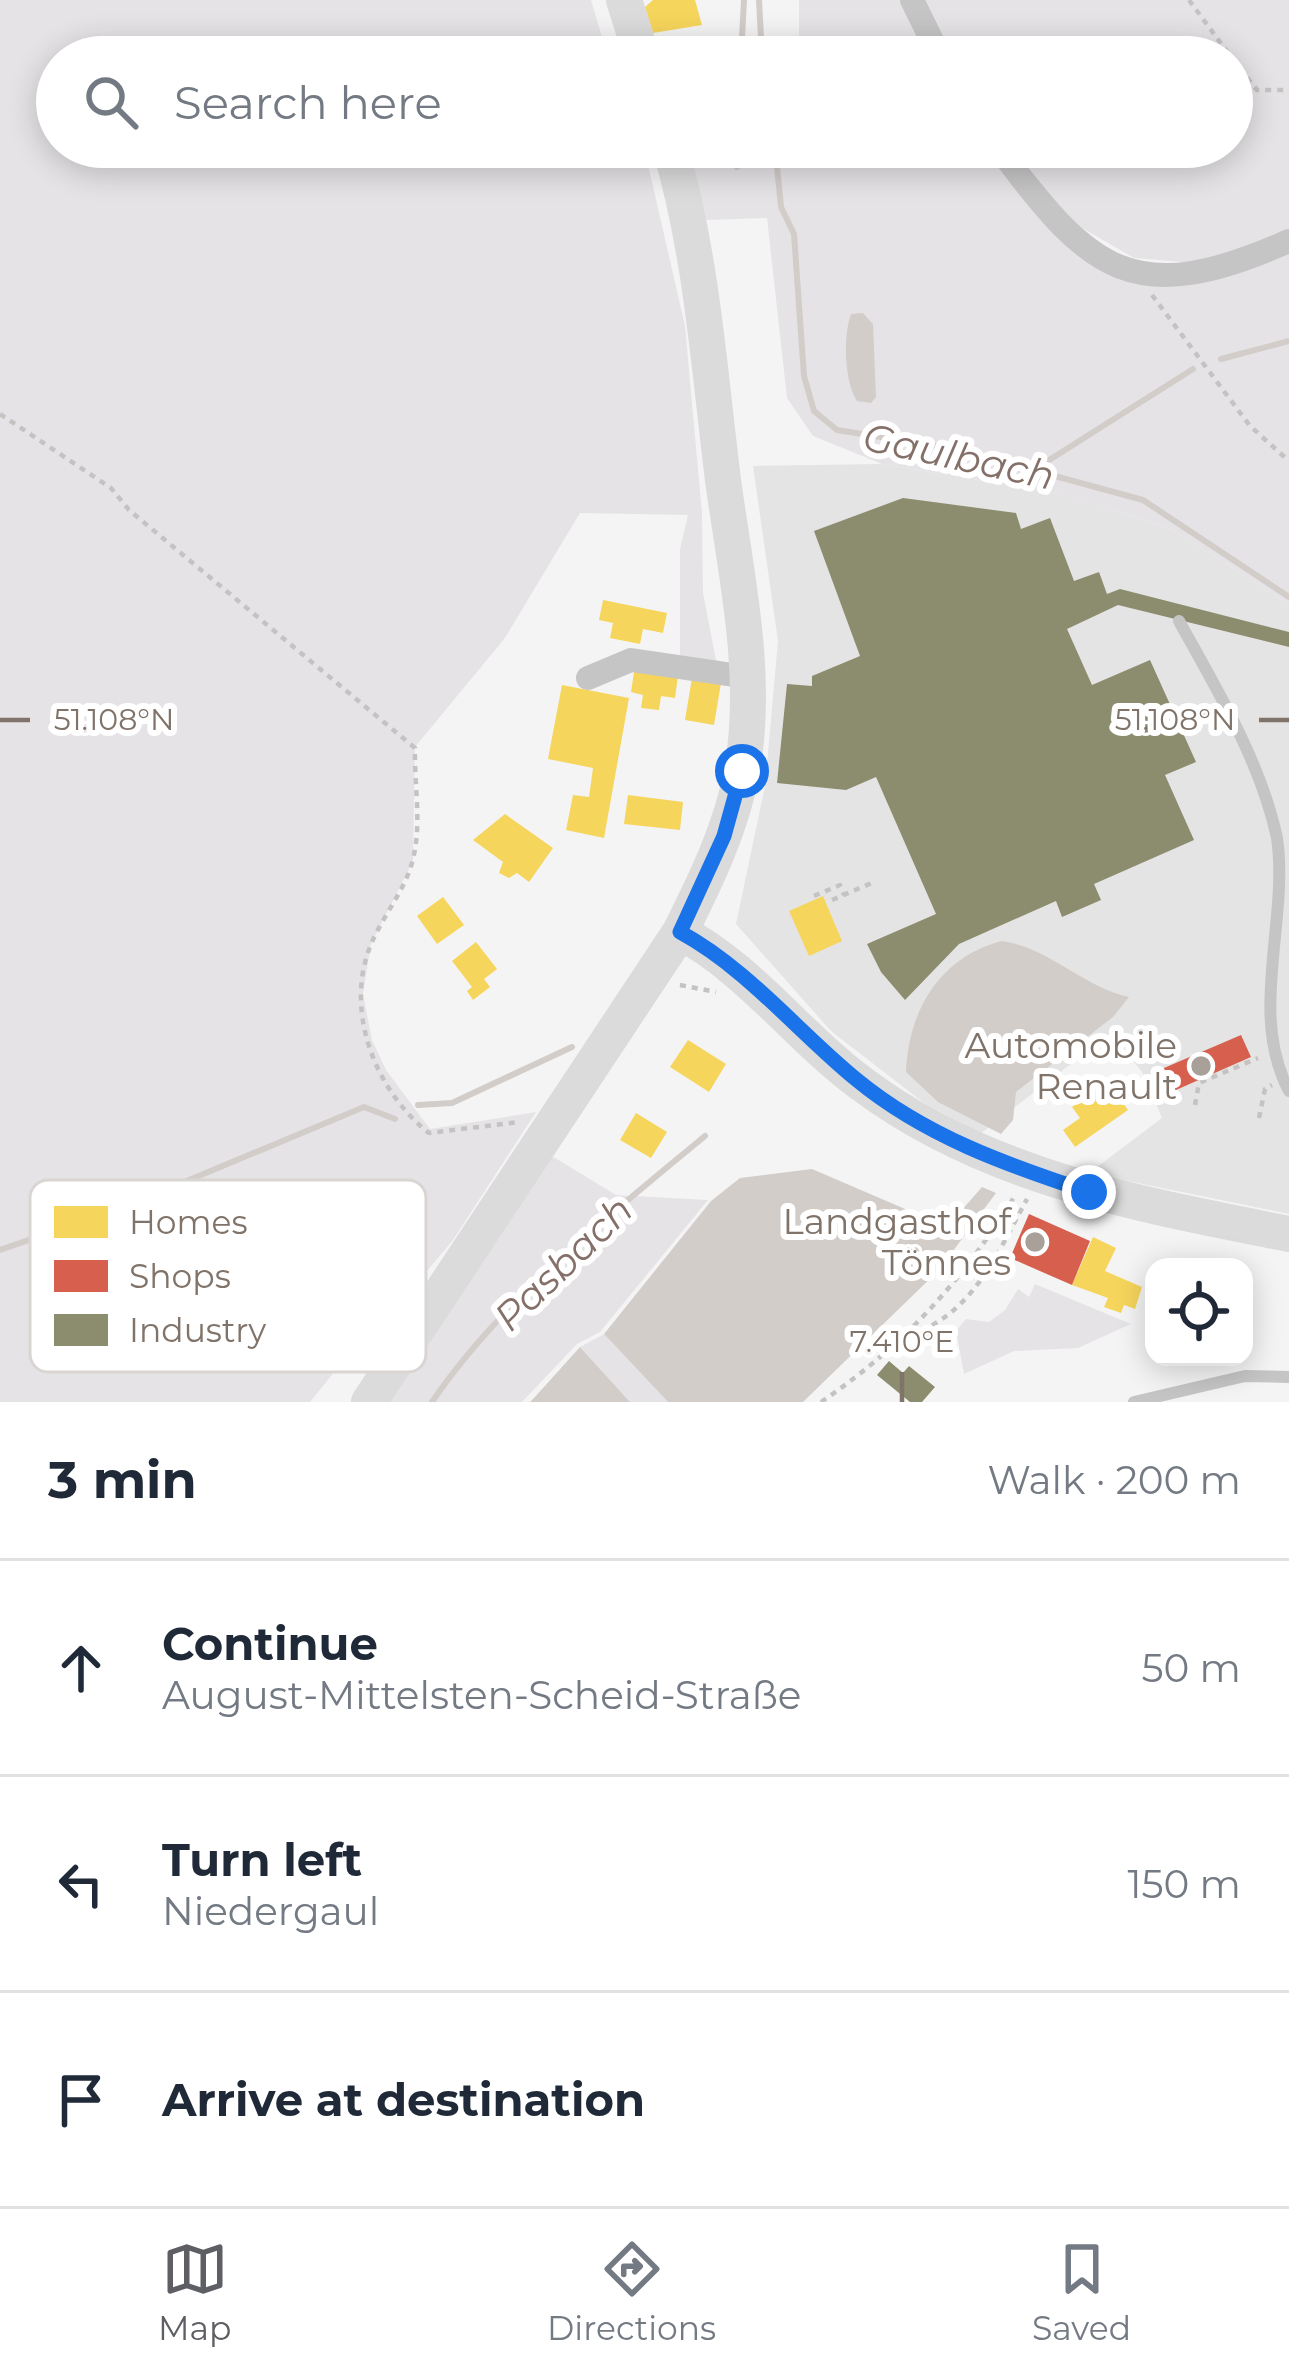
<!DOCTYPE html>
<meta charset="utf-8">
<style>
body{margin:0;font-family:Montserrat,sans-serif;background:#f6f6f7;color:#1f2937}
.controls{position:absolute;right:36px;bottom:36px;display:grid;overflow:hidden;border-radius:24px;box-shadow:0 6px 30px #0003}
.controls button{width:108px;height:108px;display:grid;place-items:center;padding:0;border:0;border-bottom:3px solid #e0e1e3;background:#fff;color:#1f2937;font:60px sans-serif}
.stop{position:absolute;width:36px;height:36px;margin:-27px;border:9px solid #1a73e8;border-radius:50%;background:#fff}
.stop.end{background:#1a73e8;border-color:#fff;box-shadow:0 3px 12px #0008}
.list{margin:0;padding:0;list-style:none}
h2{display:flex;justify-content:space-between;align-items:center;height:156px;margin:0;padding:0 48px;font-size:51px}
h2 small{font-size:39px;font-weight:400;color:#747a83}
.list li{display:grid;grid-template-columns:78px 1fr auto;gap:36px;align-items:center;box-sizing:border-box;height:216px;padding:0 48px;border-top:3px solid #e0e1e3}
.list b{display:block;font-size:45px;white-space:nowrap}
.list p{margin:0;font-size:39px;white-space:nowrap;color:#747a83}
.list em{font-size:39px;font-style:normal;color:#747a83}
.icon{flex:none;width:66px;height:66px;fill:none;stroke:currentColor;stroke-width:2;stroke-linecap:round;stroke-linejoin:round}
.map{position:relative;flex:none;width:1289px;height:1402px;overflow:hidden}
.search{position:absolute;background:#fff;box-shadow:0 6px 30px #0003;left:36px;right:36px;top:36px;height:132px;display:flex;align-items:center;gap:30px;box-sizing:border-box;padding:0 42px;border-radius:66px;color:#747a83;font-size:45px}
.sheet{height:804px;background:#fff}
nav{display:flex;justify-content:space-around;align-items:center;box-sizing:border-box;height:168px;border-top:3px solid #e0e1e3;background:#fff;font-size:33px;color:#747a83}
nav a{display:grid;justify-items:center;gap:6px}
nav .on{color:#5d5f64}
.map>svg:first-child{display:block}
</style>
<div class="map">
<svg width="1289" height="1402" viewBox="0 0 1289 1402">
<rect width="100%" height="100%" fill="#f4f4f5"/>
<!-- built -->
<path fill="#e5e4e4" d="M882 464 1058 493 1173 530 1289 604V1214L1089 1173 1162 1118 1142 1072 1111 1033 980 1134 924 1103 831 1031 736 924 765 786 778 641 753 466Z"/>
<!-- green -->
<path fill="#e6e3e7" d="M0 0H591L608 57H57V147H644L685 326 702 513 703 593 717 665 680 658V549L688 515 580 513 505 638 415 747 413 861 371 944 363 994 372 1040 386 1070 430 1129 536 1112 453 1240 401 1302 378 1318 310 1402H0Z
M799 0H906L936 57H799Z
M920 0H1289V229L1218 265 1134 258 1082 228 1123 261 1220 270 1289 234V604L1173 530 1058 493 882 464 813 436 787 398 767 218 706 220 686 147H1003L1057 205 1014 147H1232V57H948Z
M552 1156 616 1195 708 1200 600 1332 577 1344 522 1402H388Z
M1035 1284 1131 1324 1078 1348 1014 1351 964 1374 956 1331 966 1319 989 1322 1005 1310 1018 1289 1029 1297Z
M604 1334 668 1402H630L580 1347Z"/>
<!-- water -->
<path fill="#d3cdca" d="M863 313 873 324 876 397 871 403 857 401C844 381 843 336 851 314Z
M1002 941C1048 947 1082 986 1129 997L1113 1017 1016 1092 1013 1120 1001 1134 938 1102 906 1072C908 1012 939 957 1002 941Z
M812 1169 947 1227 982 1187 996 1193 939 1270 803 1402H668L604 1334 711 1201 740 1178Z
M580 1347 630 1402H530L534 1398Z"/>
<!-- homes -->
<path fill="#f6d55c" d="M653 0H695L702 25 653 33 645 7Z
M603 600 667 613 663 633 643 629 640 644 610 638 613 623 599 620Z
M635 666 678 676 675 698 661 696 659 710 641 708 643 695 631 692Z
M692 678 721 683 714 725 685 720Z
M562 685 629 698 604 838 566 830 573 795 589 797 593 768 548 759Z
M628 795 683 802 680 830 624 824Z
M505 814 553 848 529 882 517 873 509 878 499 873 503 862 473 840Z
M823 896 842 941 809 956 789 911Z
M443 897 464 925 437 944 417 916Z
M476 942 497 969 484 979 490 987 473 1000 467 991 472 987 452 961Z
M688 1040 726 1064 709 1092 670 1067Z
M1108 1081 1128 1110 1075 1147 1063 1130 1080 1118 1072 1107Z
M636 1113 667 1132 651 1158 620 1140Z
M1093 1237 1116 1248 1105 1271 1142 1287 1135 1309 1124 1305 1121 1313 1104 1307 1108 1298 1072 1285Z"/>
<!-- shops -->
<path fill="#d6604d" d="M1241 1035 1251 1057 1160 1097 1150 1074Z
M1029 1214 1090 1241 1072 1285 1010 1258Z"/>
<!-- industry -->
<path fill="#8c8c6e" d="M903 498 1016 513 1021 529 1050 518 1074 581 1099 572 1107 594 1120 589 1289 632V647L1118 605 1067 629 1092 685 1150 660 1196 762 1165 775 1194 840 1094 884 1101 900 1062 917 1056 901 959 944 905 1000 881 972 867 944 936 914 876 777 846 790 777 783 787 684 812 686V676L860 656 814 531Z
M889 1361 903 1373 909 1366 935 1387 922 1402H910L877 1375Z"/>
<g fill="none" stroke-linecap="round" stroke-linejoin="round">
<!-- stream -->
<path stroke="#d3cdca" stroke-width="6" d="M759 0 762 57
M741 57 744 0
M775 147 781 207 794 234 804 376 814 411 837 430 956 449 1143 500 1289 597
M737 167V147
M1221 359 1289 341
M1035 469 1193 369
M418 1105 452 1103 572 1047
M0 1250 127 1206 364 1107 395 1119
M432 1402C500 1301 611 1214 705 1136"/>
<!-- path -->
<path stroke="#c4c3c2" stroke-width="4.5" stroke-dasharray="6 6" stroke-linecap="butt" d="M1189 0 1231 57
M1232 59 1257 90H1289
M1152 295 1250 426 1289 461
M0 414 111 488 129 510 415 748C414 784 422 823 413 859 406 889 384 914 372 942 343 1008 374 1090 429 1133L519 1122
M814 896 840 885 844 895
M832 900 874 882
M680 985 716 992
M1195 1105 1199 1083 1258 1058
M1259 1118 1265 1089 1272 1085
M910 1335C973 1314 997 1254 1027 1199
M821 1402C905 1345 963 1280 1016 1194"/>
<!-- lane -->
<path stroke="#c6c5c5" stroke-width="12" d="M1179 621C1216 688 1261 762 1277 838 1289 921 1248 1013 1289 1091
M1134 1402 1245 1376 1289 1377"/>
<!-- street -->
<path stroke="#c6c5c5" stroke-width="24" d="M912 0 940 57
M998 147C1090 272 1134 310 1289 241
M588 678 631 660 747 677"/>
<!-- secondary -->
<path stroke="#dcdbdc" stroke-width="36" d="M624 0 642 57
M680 932C751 970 798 1037 862 1084 988 1178 1138 1204 1289 1234
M369 1402 680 932C706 880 731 829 742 771 759 674 736 576 723 480 709 368 702 256 670 147"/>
</g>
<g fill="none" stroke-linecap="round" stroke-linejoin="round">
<!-- route -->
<path stroke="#1a73e8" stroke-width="15" d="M742 771 724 836 680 932C748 969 798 1032 857 1080 925 1136 1007 1165 1089 1192"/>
</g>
<!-- ticks -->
<path fill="none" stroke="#807369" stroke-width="4.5" d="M0 720H30M1259 720H1289M902 1372V1402"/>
<!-- markers -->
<g fill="#a9a09a" stroke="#fff" stroke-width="4.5">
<circle cx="1201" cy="1066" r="12"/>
<circle cx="1035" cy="1242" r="12"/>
</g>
<g text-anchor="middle" stroke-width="12" stroke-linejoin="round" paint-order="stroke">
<!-- poi labels -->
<g font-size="36" fill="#807369" stroke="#fff" text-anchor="end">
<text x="1177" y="1058">Automobile<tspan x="1177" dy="41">Renault</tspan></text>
<text x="1011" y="1234">Landgasthof<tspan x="1011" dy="41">Tönnes</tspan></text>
</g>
<!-- water labels -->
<g font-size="39" font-style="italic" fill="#847069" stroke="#fff">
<text transform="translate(959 456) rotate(12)" y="14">Gaulbach</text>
<text transform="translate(563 1263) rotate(-44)" y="14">Pasbach</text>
</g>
</g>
<!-- legend -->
<rect x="30" y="1180" width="396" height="192" rx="18" fill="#fff" stroke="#d9d5d2" stroke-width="3"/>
<rect x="54" y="1206" width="54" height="32" fill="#f6d55c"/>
<rect x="54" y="1260" width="54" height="32" fill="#d6604d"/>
<rect x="54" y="1314" width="54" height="32" fill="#8c8c6e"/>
<g font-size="33" fill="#807369">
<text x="129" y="1234">Homes</text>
<text x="129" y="1288">Shops</text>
<text x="129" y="1342">Industry</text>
</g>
<g font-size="30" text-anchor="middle" fill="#807369" stroke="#fff" stroke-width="12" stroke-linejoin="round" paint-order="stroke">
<text x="114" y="730">51.108°N</text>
<text x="1175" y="730">51.108°N</text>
<text x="902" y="1352">7.410°E</text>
</g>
</svg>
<div class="controls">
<button><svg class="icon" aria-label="locate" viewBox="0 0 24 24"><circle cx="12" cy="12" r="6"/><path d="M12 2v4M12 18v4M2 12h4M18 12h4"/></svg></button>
</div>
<div class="stop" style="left:742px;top:771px"></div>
<div class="stop end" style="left:1089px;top:1192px"></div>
<div class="search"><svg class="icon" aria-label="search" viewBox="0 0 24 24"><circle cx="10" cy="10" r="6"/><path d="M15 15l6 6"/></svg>Search here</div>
</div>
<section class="sheet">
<h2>3 min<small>Walk · 200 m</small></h2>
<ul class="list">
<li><svg class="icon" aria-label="ahead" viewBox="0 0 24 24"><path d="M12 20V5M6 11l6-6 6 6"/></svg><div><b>Continue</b><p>August-Mittelsten-Scheid-Straße</p></div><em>50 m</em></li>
<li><svg class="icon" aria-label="left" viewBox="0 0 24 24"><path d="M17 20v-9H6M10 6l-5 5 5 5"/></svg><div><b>Turn left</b><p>Niedergaul</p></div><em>150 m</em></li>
<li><svg class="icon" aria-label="arrive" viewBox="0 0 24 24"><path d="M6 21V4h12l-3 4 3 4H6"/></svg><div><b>Arrive at destination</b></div></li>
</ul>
</section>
<nav>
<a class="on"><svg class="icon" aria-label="map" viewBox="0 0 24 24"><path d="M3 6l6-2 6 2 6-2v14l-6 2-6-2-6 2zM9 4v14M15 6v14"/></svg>Map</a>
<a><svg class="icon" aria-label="directions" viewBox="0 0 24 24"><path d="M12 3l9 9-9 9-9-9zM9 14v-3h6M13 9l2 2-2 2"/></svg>Directions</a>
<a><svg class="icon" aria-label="saved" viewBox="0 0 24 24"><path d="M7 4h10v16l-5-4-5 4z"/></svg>Saved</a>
</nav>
